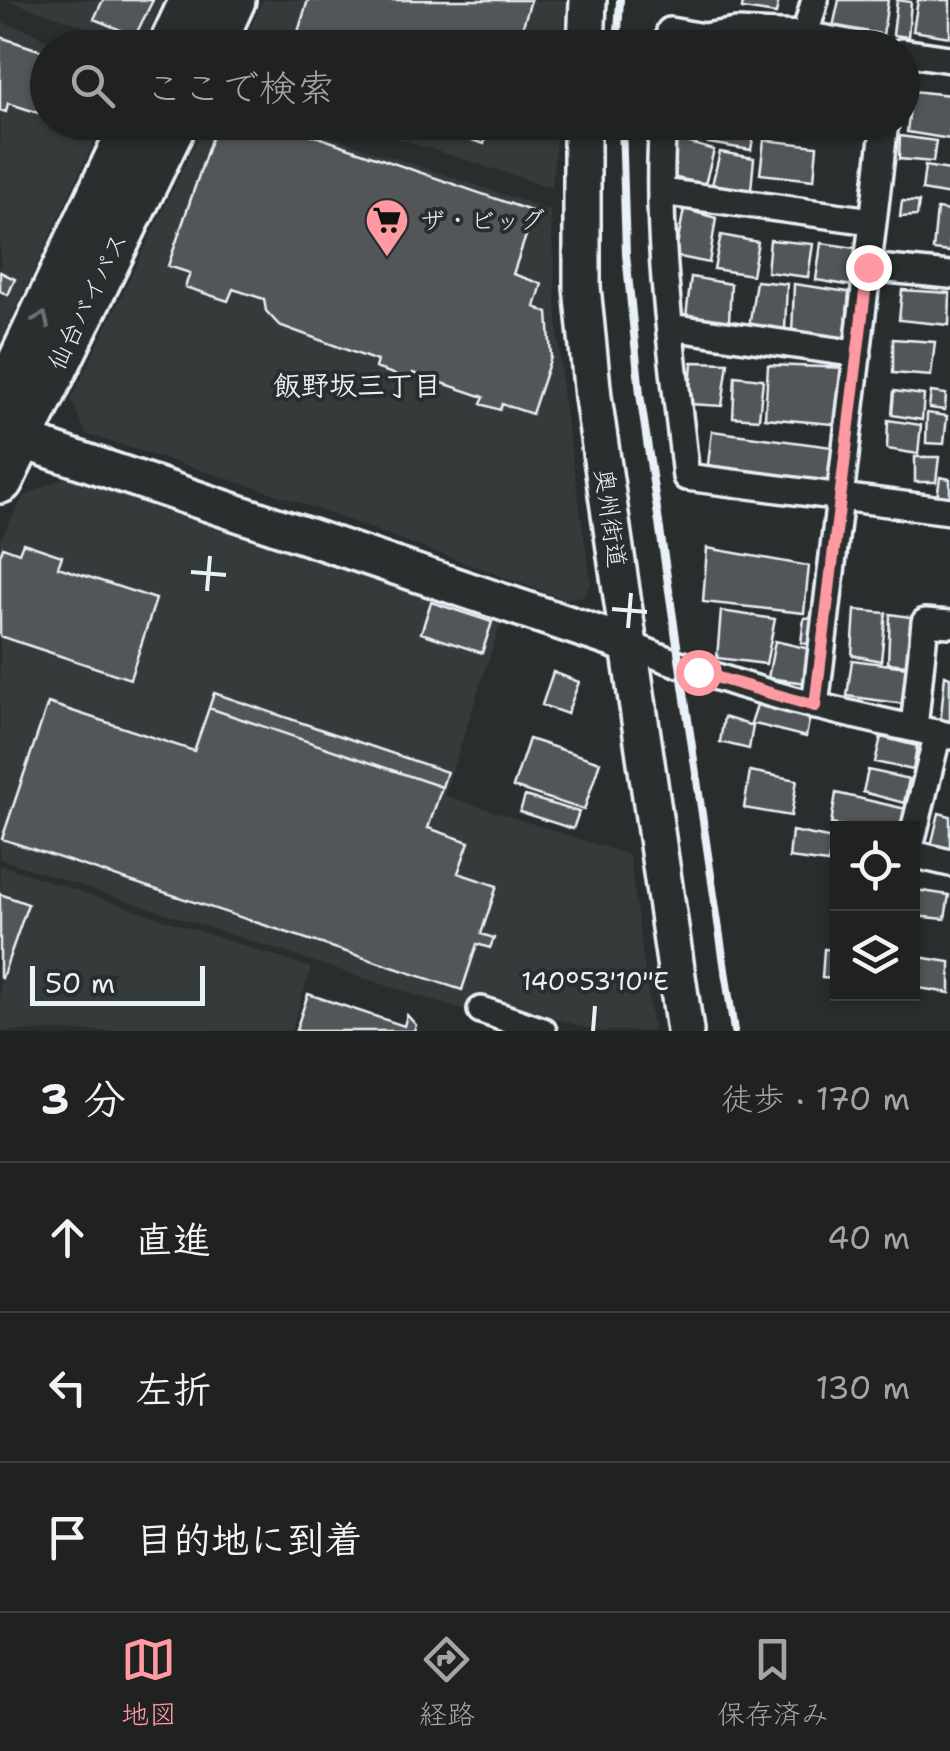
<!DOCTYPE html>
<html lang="ja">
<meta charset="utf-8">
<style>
body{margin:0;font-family:"Shantell Sans","Klee One",sans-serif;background:#282a2a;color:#f1f3f6}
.controls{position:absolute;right:30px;bottom:30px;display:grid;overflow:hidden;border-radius:0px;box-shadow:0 2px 8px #0004}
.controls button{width:90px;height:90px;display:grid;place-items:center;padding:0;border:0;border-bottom:2px solid #3d3f40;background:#202222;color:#f1f3f6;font:50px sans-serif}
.scale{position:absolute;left:30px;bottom:25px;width:175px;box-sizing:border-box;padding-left:10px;border:5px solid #e8f1f8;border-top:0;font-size:28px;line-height:35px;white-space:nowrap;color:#e8f1f8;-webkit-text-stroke:8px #2a2d2e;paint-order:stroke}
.stop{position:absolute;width:30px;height:30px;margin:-22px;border:8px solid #ff9aa2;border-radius:50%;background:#fff}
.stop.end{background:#ff9aa2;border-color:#fff;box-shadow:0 2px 10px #0008}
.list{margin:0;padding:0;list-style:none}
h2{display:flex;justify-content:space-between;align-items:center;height:130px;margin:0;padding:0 40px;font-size:42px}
h2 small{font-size:32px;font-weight:400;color:#a2a4a5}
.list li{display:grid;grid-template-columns:65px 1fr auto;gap:30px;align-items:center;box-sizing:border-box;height:150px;padding:0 40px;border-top:2px solid #3d3f40}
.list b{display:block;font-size:38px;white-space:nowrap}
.list em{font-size:32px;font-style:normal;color:#a2a4a5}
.icon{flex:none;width:55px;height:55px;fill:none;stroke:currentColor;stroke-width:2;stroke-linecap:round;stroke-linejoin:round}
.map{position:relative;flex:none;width:950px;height:1031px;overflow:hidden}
.search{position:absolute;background:#202222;box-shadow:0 2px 8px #0004;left:30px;right:30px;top:30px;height:110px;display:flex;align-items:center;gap:25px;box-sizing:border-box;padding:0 35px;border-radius:55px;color:#a2a4a5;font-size:38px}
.sheet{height:580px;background:#202222}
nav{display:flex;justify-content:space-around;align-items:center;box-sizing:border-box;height:140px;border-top:2px solid #3d3f40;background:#202222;font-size:28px;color:#a2a4a5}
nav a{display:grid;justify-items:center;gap:5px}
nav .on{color:#ff9aa2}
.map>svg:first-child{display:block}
</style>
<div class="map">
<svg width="950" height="1031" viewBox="0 0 950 1031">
<rect width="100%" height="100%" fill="#2a2d2e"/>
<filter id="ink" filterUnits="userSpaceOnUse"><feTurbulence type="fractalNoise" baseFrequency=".01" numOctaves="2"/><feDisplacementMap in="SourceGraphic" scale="20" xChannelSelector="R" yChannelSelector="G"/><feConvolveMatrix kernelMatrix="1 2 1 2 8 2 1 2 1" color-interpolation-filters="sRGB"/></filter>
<g filter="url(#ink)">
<!-- built -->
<path fill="#363a3b" d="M7 0H163L142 46Z
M263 0H566L563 47 242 48Z
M0 22 30 31 60 47 48 48V122L103 123 0 343Z
M205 123H290L550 210 562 390 591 583 584 596 564 599 270 492 86 434 71 400Z
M351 123H557L552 188Z
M67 476 502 619 444 795 629 855 653 1031H597L481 996 474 1014 0 859V540L23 497Z
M0 865 311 968 291 1031H0Z"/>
<!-- building -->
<path fill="#535759" stroke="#e8f1f8" stroke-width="2.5" d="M103 0H153L135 36 94 19Z
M308 0H531L516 48H293Z
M743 0H779L776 14 742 9Z
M839 0H888L883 35 833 27Z
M897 0 911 2 908 37 893 35Z
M918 0H950V37L913 31Z
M0 37 48 53V116L8 103 6 112 0 110Z
M912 91 950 95V139L907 132Z
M217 122H275L534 212 513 274 542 284 535 307 548 313 551 357 532 414 502 404 500 410 481 404 484 397 413 373 411 380 375 368 377 361 279 325 266 311 264 299 233 289 228 301 185 287 190 273 168 266Z
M416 122H491L484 144Z
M711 122H756L751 150 708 143Z
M770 122H811L808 133Z
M900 136 936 141 933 162 899 159Z
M676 139 714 150 705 184 672 177Z
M764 140 817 146 814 180 760 174Z
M720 152 754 158 751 190 712 185Z
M925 166 950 170V195L922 190Z
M902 201 919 202 917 216 900 217Z
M684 209 716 218 709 263 675 256Z
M937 209 950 211V252L933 250Z
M721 235 758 242 752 275 714 269Z
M770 240 813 244 808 277 767 272Z
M821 243 863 249 859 287 816 280Z
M0 272 15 279 8 295 0 291Z
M691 277 731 284 729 321 686 316Z
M756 281 787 284 785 329 749 327Z
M794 284 849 292 845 339 792 334Z
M902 290 950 293 949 325 899 320Z
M893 339 935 342 931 376 893 373Z
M692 362 728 363 722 406 689 404Z
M768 365 850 368 843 425 765 418Z
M735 376 763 379 759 419 733 417Z
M894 391 924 395 922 420 892 415Z
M931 392 946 394 945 410 929 408Z
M927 413 947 416 944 444 926 443Z
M888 420 921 425 918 454 887 449Z
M712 431 832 447 828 486 707 472Z
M915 457H939L936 482H915Z
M940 477 950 479V499L937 498Z
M23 543 62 556 58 567 156 599 130 679 0 636V555L3 547 19 553Z
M707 548 809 566 804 613 703 602Z
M431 602 492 622 482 653 421 633Z
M855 610 886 613 881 661 852 655Z
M721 611 775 619 766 664 717 658Z
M890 614 917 618 915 666 888 663Z
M821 617 818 646 801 643 804 618Z
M775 641 814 650 807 683 768 678Z
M852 660 915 668 911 705 847 696Z
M553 672 579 682 567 714 542 705Z
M945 675 950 677V728L940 726Z
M214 693 447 772 442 787 209 708Z
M48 703 194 751 209 708 442 787 428 828 469 842 458 873 497 886 481 934 494 938 490 948 477 944 462 990 2 839Z
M757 705 810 716 806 737 751 723Z
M724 717 753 726 749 749 720 742Z
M881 737 917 746 913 770 875 762Z
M529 739 600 762 584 810 513 787Z
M868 770 909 779 904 803 863 792Z
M750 771 797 780 791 816 744 808Z
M836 793 906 809 903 828H856L831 824Z
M525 796 579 812 573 829 520 812Z
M939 813 950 816V850L931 846Z
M792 831 833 839 828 863 789 858Z
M916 890 949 895 945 919 913 916Z
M0 894 28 904 2 978 0 977Z
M824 949 838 950V979L822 978Z
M912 956 950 962V993L912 987Z
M308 994 404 1026 407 1015 416 1025 414 1031H300L296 1030Z"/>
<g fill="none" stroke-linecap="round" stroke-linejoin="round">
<!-- street casing -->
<g stroke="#e8f1f8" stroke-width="32">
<path id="street" d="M805 35 815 0
M669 48 670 31 703 37 736 32 805 35 875 48
M902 52 950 59
M663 122C654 234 674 365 686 477L950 511
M662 192 871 221
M867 267 950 275
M670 327 858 354
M630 645C734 688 841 714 950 736
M815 706 885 122
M914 728 925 622 950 624
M912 839 938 733
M912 854 950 863
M481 1010 543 1031"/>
</g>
<!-- secondary casing -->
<g stroke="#e8f1f8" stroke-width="42">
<path id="secondary" d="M586 48 588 0
M582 122V287L593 397 685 1031
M0 433 630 645"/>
</g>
<!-- highway casing -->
<g stroke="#e8f1f8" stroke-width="52">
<path id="highway" d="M171 48 193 0
M210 48 232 0
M0 407 135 122
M0 480 174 122"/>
</g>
<!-- street -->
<use href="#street" stroke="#2a2d2e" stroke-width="25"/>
<!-- secondary -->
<use href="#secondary" stroke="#2a2d2e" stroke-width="35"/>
<!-- highway -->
<use href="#highway" stroke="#2a2d2e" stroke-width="45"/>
<!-- rail -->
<path stroke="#e8f1f8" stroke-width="8" d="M617 48 620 0
M622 122 626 254 640 394 734 1031"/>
</g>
<!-- one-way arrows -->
<defs><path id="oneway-chevron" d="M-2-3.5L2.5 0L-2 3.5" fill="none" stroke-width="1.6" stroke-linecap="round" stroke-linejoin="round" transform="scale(2.5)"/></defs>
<use stroke="#6c7275" href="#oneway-chevron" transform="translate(42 319) rotate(-65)"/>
</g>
<g fill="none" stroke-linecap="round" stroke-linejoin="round" filter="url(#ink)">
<!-- route -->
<path stroke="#ff9aa2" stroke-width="12" d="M698 672 815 706 868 267"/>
</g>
<!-- ticks -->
<path fill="none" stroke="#e8f1f8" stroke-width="4" d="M191 572 226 575M207 591 210 556M612 609 647 612M628 628 631 593M593 1031 595 1006"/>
<!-- icons -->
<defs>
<g id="supermarket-pin" transform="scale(2.25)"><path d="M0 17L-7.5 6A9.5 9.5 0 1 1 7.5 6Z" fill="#ff9aa2" stroke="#2a2d2e"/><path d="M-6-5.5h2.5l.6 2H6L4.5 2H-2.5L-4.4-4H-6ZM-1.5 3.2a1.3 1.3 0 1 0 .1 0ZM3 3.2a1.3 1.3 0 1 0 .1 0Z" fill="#111"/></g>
</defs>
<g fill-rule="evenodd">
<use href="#supermarket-pin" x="387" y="220"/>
</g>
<g text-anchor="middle" stroke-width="8" stroke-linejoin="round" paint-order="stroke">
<!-- poi labels -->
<g font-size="25" fill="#e8f1f8" stroke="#2a2d2e" text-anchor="start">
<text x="420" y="229">ザ・ビッグ</text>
</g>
<!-- street labels -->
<g font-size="25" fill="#e8f1f8" stroke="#2a2d2e">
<text transform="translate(87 301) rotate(-64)" y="9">仙台バイパス</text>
<text transform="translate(611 518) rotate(82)" y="9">奥州街道</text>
</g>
<!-- neighbourhood labels -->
<g font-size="28" font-weight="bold" fill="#e8f1f8" stroke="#2a2d2e">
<text x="357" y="395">飯野坂三丁目</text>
</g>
</g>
<g font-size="25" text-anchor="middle" fill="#e8f1f8" stroke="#2a2d2e" stroke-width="8" stroke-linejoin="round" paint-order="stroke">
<text x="595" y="990">140°53'10"E</text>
</g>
</svg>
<div class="controls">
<button><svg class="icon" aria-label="locate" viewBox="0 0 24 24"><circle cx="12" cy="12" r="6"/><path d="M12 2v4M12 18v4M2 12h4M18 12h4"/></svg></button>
<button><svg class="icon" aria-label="layers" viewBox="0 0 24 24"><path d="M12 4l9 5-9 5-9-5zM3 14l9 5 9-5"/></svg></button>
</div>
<div class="scale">50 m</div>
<div class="stop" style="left:698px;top:672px"></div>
<div class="stop end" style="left:868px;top:267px"></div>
<div class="search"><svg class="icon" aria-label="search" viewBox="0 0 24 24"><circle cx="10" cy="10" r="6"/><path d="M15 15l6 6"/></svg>ここで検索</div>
</div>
<section class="sheet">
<h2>3 分<small>徒歩 · 170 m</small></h2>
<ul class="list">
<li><svg class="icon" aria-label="ahead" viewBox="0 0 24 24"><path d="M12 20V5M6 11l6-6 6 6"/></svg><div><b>直進</b></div><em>40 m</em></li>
<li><svg class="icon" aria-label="left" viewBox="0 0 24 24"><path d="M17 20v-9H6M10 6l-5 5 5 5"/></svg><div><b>左折</b></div><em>130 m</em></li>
<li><svg class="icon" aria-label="arrive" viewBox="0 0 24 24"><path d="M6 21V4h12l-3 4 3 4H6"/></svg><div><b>目的地に到着</b></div></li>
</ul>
</section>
<nav>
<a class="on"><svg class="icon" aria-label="map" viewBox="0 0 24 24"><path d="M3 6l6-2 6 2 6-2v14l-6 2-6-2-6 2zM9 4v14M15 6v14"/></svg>地図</a>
<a><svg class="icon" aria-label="directions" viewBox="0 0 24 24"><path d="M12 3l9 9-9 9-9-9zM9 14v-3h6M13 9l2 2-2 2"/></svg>経路</a>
<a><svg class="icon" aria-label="saved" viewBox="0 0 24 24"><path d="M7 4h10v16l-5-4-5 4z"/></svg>保存済み</a>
</nav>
